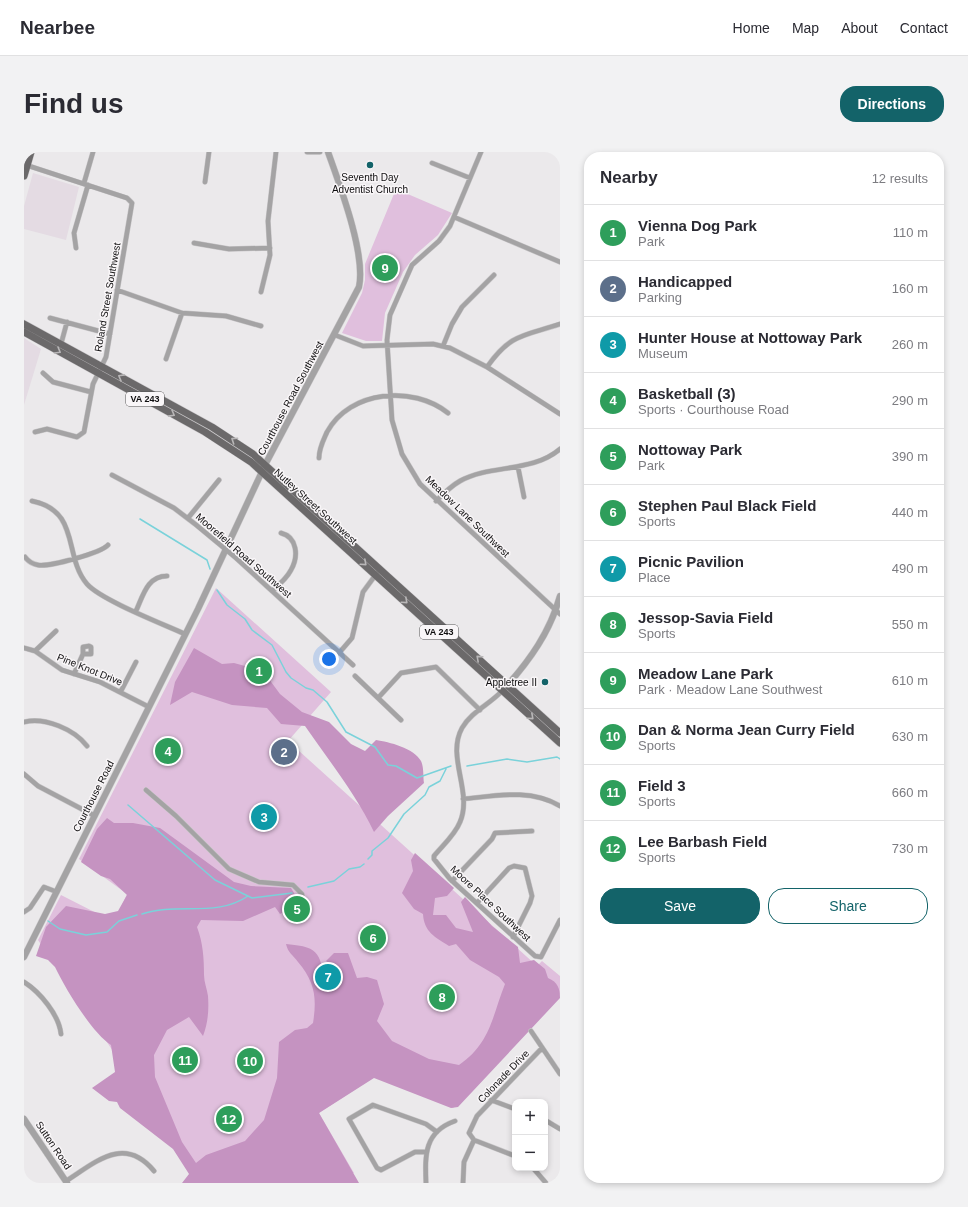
<!DOCTYPE html>
<meta charset="utf-8">
<style>
body{margin:0;font-family:Arial,sans-serif;background:#f2f2f3;color:#2b2b33}
.controls{position:absolute;right:12px;bottom:12px;display:grid;overflow:hidden;border-radius:8px;box-shadow:0 2px 6px #0003}
.controls button{width:36px;height:36px;display:grid;place-items:center;padding:0;border:0;border-bottom:1px solid #e1e1e2;background:#fff;color:#2b2b33;font:20px sans-serif}
.you{position:absolute;left:305px;top:507px;width:14px;height:14px;margin:-10px;border:3px solid #fff;border-radius:50%;background:#1a73e8;box-shadow:0 0 0 6px #1a73e833}
.badge{display:grid;place-items:center;width:26px;height:26px;border-radius:50%;background:#136369;color:#fff;font-size:13px;font-weight:700}
.pin{position:absolute;translate:-50% -50%;border:2px solid #fff;box-shadow:0 1px 4px #0006}
.list{margin:0;padding:0;list-style:none}
h2{display:flex;justify-content:space-between;align-items:center;height:52px;margin:0;padding:0 16px;font-size:17px}
h2 small{font-size:13px;font-weight:400;color:#7c7c81}
.list li{display:grid;grid-template-columns:26px 1fr auto;gap:12px;align-items:center;box-sizing:border-box;height:56px;padding:0 16px;border-top:1px solid #e1e1e2}
.list b{display:block;font-size:15px;white-space:nowrap}
.list p{margin:0;font-size:13px;white-space:nowrap;color:#7c7c81}
.list em{font-size:13px;font-style:normal;color:#7c7c81}
.actions{display:flex;gap:8px;padding:12px 16px}
.actions a{flex:1;padding:9px 0;border:1px solid #136369;border-radius:16px;text-align:center;font-size:14px;color:#136369}
.actions .main{background:#136369;color:#fff}
.map{position:relative;flex:none;width:536px;height:1031px;overflow:hidden;border-radius:16px}
header{display:flex;align-items:center;gap:24px;box-sizing:border-box;height:56px;padding:0 20px;background:#fff;border-bottom:1px solid #e1e1e2}
header strong{font-size:19px}
nav{display:flex;gap:22px;margin-inline-start:auto;font-size:14px}
.intro{display:flex;align-items:center;justify-content:space-between;box-sizing:border-box;height:96px;padding:0 24px}
h1{margin:0;font-size:28px}
.button{padding:10px 18px;border-radius:16px;background:#136369;color:#fff;font-size:14px;font-weight:700}
main{display:flex;gap:24px;padding:0 24px}
aside{flex:1;background:#fff;border-radius:16px;box-shadow:0 2px 6px #0003}
.map>svg:first-child{display:block}
</style>
<header>
<strong>Nearbee</strong>
<nav><a>Home</a><a>Map</a><a>About</a><a>Contact</a></nav>
</header>
<div class="intro"><h1>Find us</h1><a class="button">Directions</a></div>
<main>
<div class="map">
<svg width="536" height="1031" viewBox="0 0 536 1031">
<rect width="100%" height="100%" fill="#ebe9eb"/>
<!-- built -->
<path fill="#e4dbe3" d="M9 21 55 35 42 88 0 77V54Z
M0 186 17 197 0 253Z"/>
<!-- green -->
<path fill="#e0bfdd" d="M372 37 428 61 414 83 391 103 379 120 361 161 358 189H342L318 181 338 141 341 128V112Z
M192 436 307 540 264 589 513 814 518 809 536 824V842L429 956 350 925 295 961 330 1021 174 1025 14 788 37 743 90 770 103 742 55 707Z"/>
<!-- forest -->
<path fill="#c593c1" d="M170 496 198 512 210 511 239 519 256 542 278 560 305 570 327 592 341 599 352 588C365 590 390 596 397 609 400 615 399 625 400 631L364 664 350 680C332 642 305 609 281 574L257 572 243 556 208 553 168 540 146 553 151 530Z
M83 666 90 671H109L136 676 210 730 227 734 267 736 273 746 266 757 256 762 251 755 219 769 177 768 173 775C179 791 180 806 180 823 180 830 183 837 184 844 185 858 184 871 179 884L165 865 143 878 130 903 131 925 158 990 172 1011 182 1003 221 989 240 968 253 926 255 890 271 878 283 876 289 871C293 846 291 830 274 810 269 803 264 801 262 792 299 795 295 803 302 835L313 830 309 814 302 809 310 801H324L333 826 343 825 353 828 360 852 353 869 368 889 405 907 435 913C467 891 468 864 481 832L475 825 446 808 432 792 425 794C411 785 400 780 399 762L390 757 378 741 389 719 387 708 391 701 430 736 423 744 411 746 409 763H422L432 776 449 780 437 750 441 745 468 774 494 795 496 811 510 808 521 817 524 826C534 830 536 837 536 846L434 955 427 956 350 926 295 961 335 1031H158L165 1022 149 997 96 956 93 950 85 949 68 936 91 920 87 893C68 881 41 836 31 815L24 808 12 804 22 775 42 754 81 762 94 759 103 743 86 727 77 724 57 710 73 677Z"/>
<g fill="none" stroke-linecap="round" stroke-linejoin="round">
<!-- stream -->
<path stroke="#7ad2da" stroke-width="1.5" d="M116 367 183 408 186 417
M193 438 203 453 221 467 228 478 248 493 262 520 267 526 282 536 289 538 303 550 322 580 351 595 364 613 372 614 393 626 427 614
M443 614 483 607 503 610 533 605 536 607
M104 653 191 728 228 746 268 741
M344 707 348 703V699L364 686 380 662 401 643 405 635 416 629 422 617
M284 735 310 729 325 717 336 715 340 712
M118 762C153 750 192 766 224 744
M24 769 36 777 62 783 83 780 95 769 113 763"/>
<!-- minor casing -->
<g stroke="#c8c6c8" stroke-width="5.5">
<path id="minor" d="M283 0H296
M457 0 426 74 415 89 388 113 366 163 363 188 368 268 378 302 396 332 536 462
M408 11 446 26
M2 13 103 46 108 51 82 205 69 232 60 280 53 285 23 277 11 280
M181 30 185 0
M60 31 69 0
M430 65 536 110
M170 91 205 97 246 96
M52 96 50 81 64 33
M93 138 158 161 202 164 237 174
M237 140 246 103 244 69 252 0
M26 166 86 182
M311 183 339 194 409 192 426 196 463 215 536 262
M37 192 43 170
M419 194 428 172 438 155 470 123
M142 207 158 161
M463 215C487 181 500 184 536 172
M19 221 29 230 67 240
M295 306C295 296 299 289 303 280 326 238 389 233 424 261
M494 315 500 345
M88 323 150 356 171 372 212 406 329 513
M8 349C57 359 39 404 63 432 77 448 139 472 161 482
M412 349C420 341 427 334 436 329 467 312 508 321 536 297
M164 366 195 328
M1 405C4 409 8 412 14 413 25 415 77 401 84 393
M248 439C255 433 263 426 267 418 275 404 273 385 257 381
M112 459C119 444 123 424 143 424
M0 496 11 499 38 518 76 530 125 555
M11 499 32 479
M315 501 328 486 339 440 353 421
M50 522 59 502V495L65 494 67 495V502H59
M331 524 377 568
M97 539 112 510
M478 539C466 552 447 560 438 576 422 605 449 640 436 670 431 683 418 694 410 704V707L426 727 511 804 517 805 536 768
M354 546 377 521 412 515 456 558
M0 570C21 565 50 577 63 594
M0 622 14 634 71 664
M122 638 152 664 205 717 235 730 269 733 278 742V754
M439 647C471 644 506 636 536 654
M428 729 468 687 471 681 508 679
M453 751 485 716 490 714 501 716 508 744 506 751 489 785
M0 760 6 756 20 735 33 740
M0 830C16 840 35 863 37 882
M507 879 536 922
M467 948 491 957
M521 968 536 977
M402 1000H391L357 1018 353 1016 325 967 349 953 402 972 413 980
M491 1004 450 988 445 981 453 964 518 896
M509 1016 522 1031
M42 1029C72 1010 100 983 130 1019
M402 1031C401 1003 400 980 431 969
M439 1031 440 1010 450 988"/>
</g>
<!-- tertiary casing -->
<g stroke="#c8c6c8" stroke-width="7">
<path id="tertiary" d="M481 536C506 508 526 480 536 444
M0 805 174 457 242 311 335 135C342 102 316 34 304 0
M0 967 43 1031"/>
</g>
<!-- primary casing -->
<g stroke="#c8c6c8" stroke-width="8">
<path id="primary" d="M0 24 7 0
M0 172 188 275 229 302 536 581
M0 180 181 280 227 310 536 591"/>
</g>
<!-- minor -->
<use href="#minor" stroke="#a4a3a4" stroke-width="4.5"/>
<!-- tertiary -->
<use href="#tertiary" stroke="#a4a3a4" stroke-width="6"/>
<!-- primary -->
<use href="#primary" stroke="#6b696a" stroke-width="7"/>
</g>
<!-- one-way arrows -->
<defs><path id="oneway-chevron" d="M-2-3.5L2.5 0L-2 3.5" fill="none" stroke-width="1.6" stroke-linecap="round" stroke-linejoin="round"/></defs>
<g stroke="#b9b7b8">
<use href="#oneway-chevron" transform="translate(34 199) rotate(30)"/>
<use href="#oneway-chevron" transform="translate(97 225) rotate(-151)"/>
<use href="#oneway-chevron" transform="translate(148 262) rotate(29)"/>
<use href="#oneway-chevron" transform="translate(210 288) rotate(-146)"/>
<use href="#oneway-chevron" transform="translate(340 411) rotate(42)"/>
<use href="#oneway-chevron" transform="translate(381 449) rotate(42)"/>
<use href="#oneway-chevron" transform="translate(455 506) rotate(-138)"/>
<use href="#oneway-chevron" transform="translate(507 565) rotate(42)"/>
</g>
<!-- markers -->
<g fill="#136369" stroke="#f9f6f8" stroke-width="1.5">
<circle cx="346" cy="13" r="4"/>
<circle cx="521" cy="530" r="4"/>
</g>
<g text-anchor="middle" stroke-width="3" stroke-linejoin="round" paint-order="stroke">
<!-- shield labels -->
<g fill="#f9f6f8" stroke="#555455" stroke-width="1">
<rect x="102" y="240" width="38" height="14" rx="3"/>
<rect x="396" y="473" width="38" height="14" rx="3"/>
</g>
<g font-size="9" font-weight="bold" fill="#0f0e0f">
<text x="121" y="250">VA 243</text>
<text x="415" y="483">VA 243</text>
</g>
<!-- poi labels -->
<g font-size="10" fill="#0f0e0f" stroke="#f9f6f8">
<text x="346" y="29">Seventh Day<tspan x="346" dy="12">Adventist Church</tspan></text>
<text x="513" y="534" text-anchor="end">Appletree II</text>
</g>
<!-- street labels -->
<g font-size="10" fill="#0f0e0f" stroke="#f9f6f8">
<text transform="translate(83 145) rotate(-80)" y="4">Roland Street Southwest</text>
<text transform="translate(266 246) rotate(-62)" y="4">Courthouse Road Southwest</text>
<text transform="translate(292 354) rotate(42)" y="4">Nutley Street Southwest</text>
<text transform="translate(444 364) rotate(44)" y="4">Meadow Lane Southwest</text>
<text transform="translate(220 403) rotate(41)" y="4">Moorefield Road Southwest</text>
<text transform="translate(66 517) rotate(22)" y="4">Pine Knot Drive</text>
<text transform="translate(69 644) rotate(-63)" y="4">Courthouse Road</text>
<text transform="translate(467 751) rotate(43)" y="4">Moore Place Southwest</text>
<text transform="translate(479 924) rotate(-46)" y="4">Colonade Drive</text>
<text transform="translate(30 993) rotate(56)" y="4">Sutton Road</text>
</g>
</g>
</svg>
<div class="controls">
<button>+</button>
<button>−</button>
</div>
<div class="you"></div>
<div class="pin badge" style="left:235px;top:519px;background:#2e9e5b">1</div>
<div class="pin badge" style="left:260px;top:600px;background:#5c6f8a">2</div>
<div class="pin badge" style="left:240px;top:665px;background:#0f9aa8">3</div>
<div class="pin badge" style="left:144px;top:599px;background:#2e9e5b">4</div>
<div class="pin badge" style="left:273px;top:757px;background:#2e9e5b">5</div>
<div class="pin badge" style="left:349px;top:786px;background:#2e9e5b">6</div>
<div class="pin badge" style="left:304px;top:825px;background:#0f9aa8">7</div>
<div class="pin badge" style="left:418px;top:845px;background:#2e9e5b">8</div>
<div class="pin badge" style="left:361px;top:116px;background:#2e9e5b">9</div>
<div class="pin badge" style="left:226px;top:909px;background:#2e9e5b">10</div>
<div class="pin badge" style="left:161px;top:908px;background:#2e9e5b">11</div>
<div class="pin badge" style="left:205px;top:967px;background:#2e9e5b">12</div>
</div>
<aside>
<h2>Nearby<small>12 results</small></h2>
<ul class="list">
<li><span class="badge" style="background:#2e9e5b">1</span><div><b>Vienna Dog Park</b><p>Park</p></div><em>110 m</em></li>
<li><span class="badge" style="background:#5c6f8a">2</span><div><b>Handicapped</b><p>Parking</p></div><em>160 m</em></li>
<li><span class="badge" style="background:#0f9aa8">3</span><div><b>Hunter House at Nottoway Park</b><p>Museum</p></div><em>260 m</em></li>
<li><span class="badge" style="background:#2e9e5b">4</span><div><b>Basketball (3)</b><p>Sports · Courthouse Road</p></div><em>290 m</em></li>
<li><span class="badge" style="background:#2e9e5b">5</span><div><b>Nottoway Park</b><p>Park</p></div><em>390 m</em></li>
<li><span class="badge" style="background:#2e9e5b">6</span><div><b>Stephen Paul Black Field</b><p>Sports</p></div><em>440 m</em></li>
<li><span class="badge" style="background:#0f9aa8">7</span><div><b>Picnic Pavilion</b><p>Place</p></div><em>490 m</em></li>
<li><span class="badge" style="background:#2e9e5b">8</span><div><b>Jessop-Savia Field</b><p>Sports</p></div><em>550 m</em></li>
<li><span class="badge" style="background:#2e9e5b">9</span><div><b>Meadow Lane Park</b><p>Park · Meadow Lane Southwest</p></div><em>610 m</em></li>
<li><span class="badge" style="background:#2e9e5b">10</span><div><b>Dan &amp; Norma Jean Curry Field</b><p>Sports</p></div><em>630 m</em></li>
<li><span class="badge" style="background:#2e9e5b">11</span><div><b>Field 3</b><p>Sports</p></div><em>660 m</em></li>
<li><span class="badge" style="background:#2e9e5b">12</span><div><b>Lee Barbash Field</b><p>Sports</p></div><em>730 m</em></li>
</ul>
<div class="actions"><a class="main">Save</a><a>Share</a></div>
</aside>
</main>
